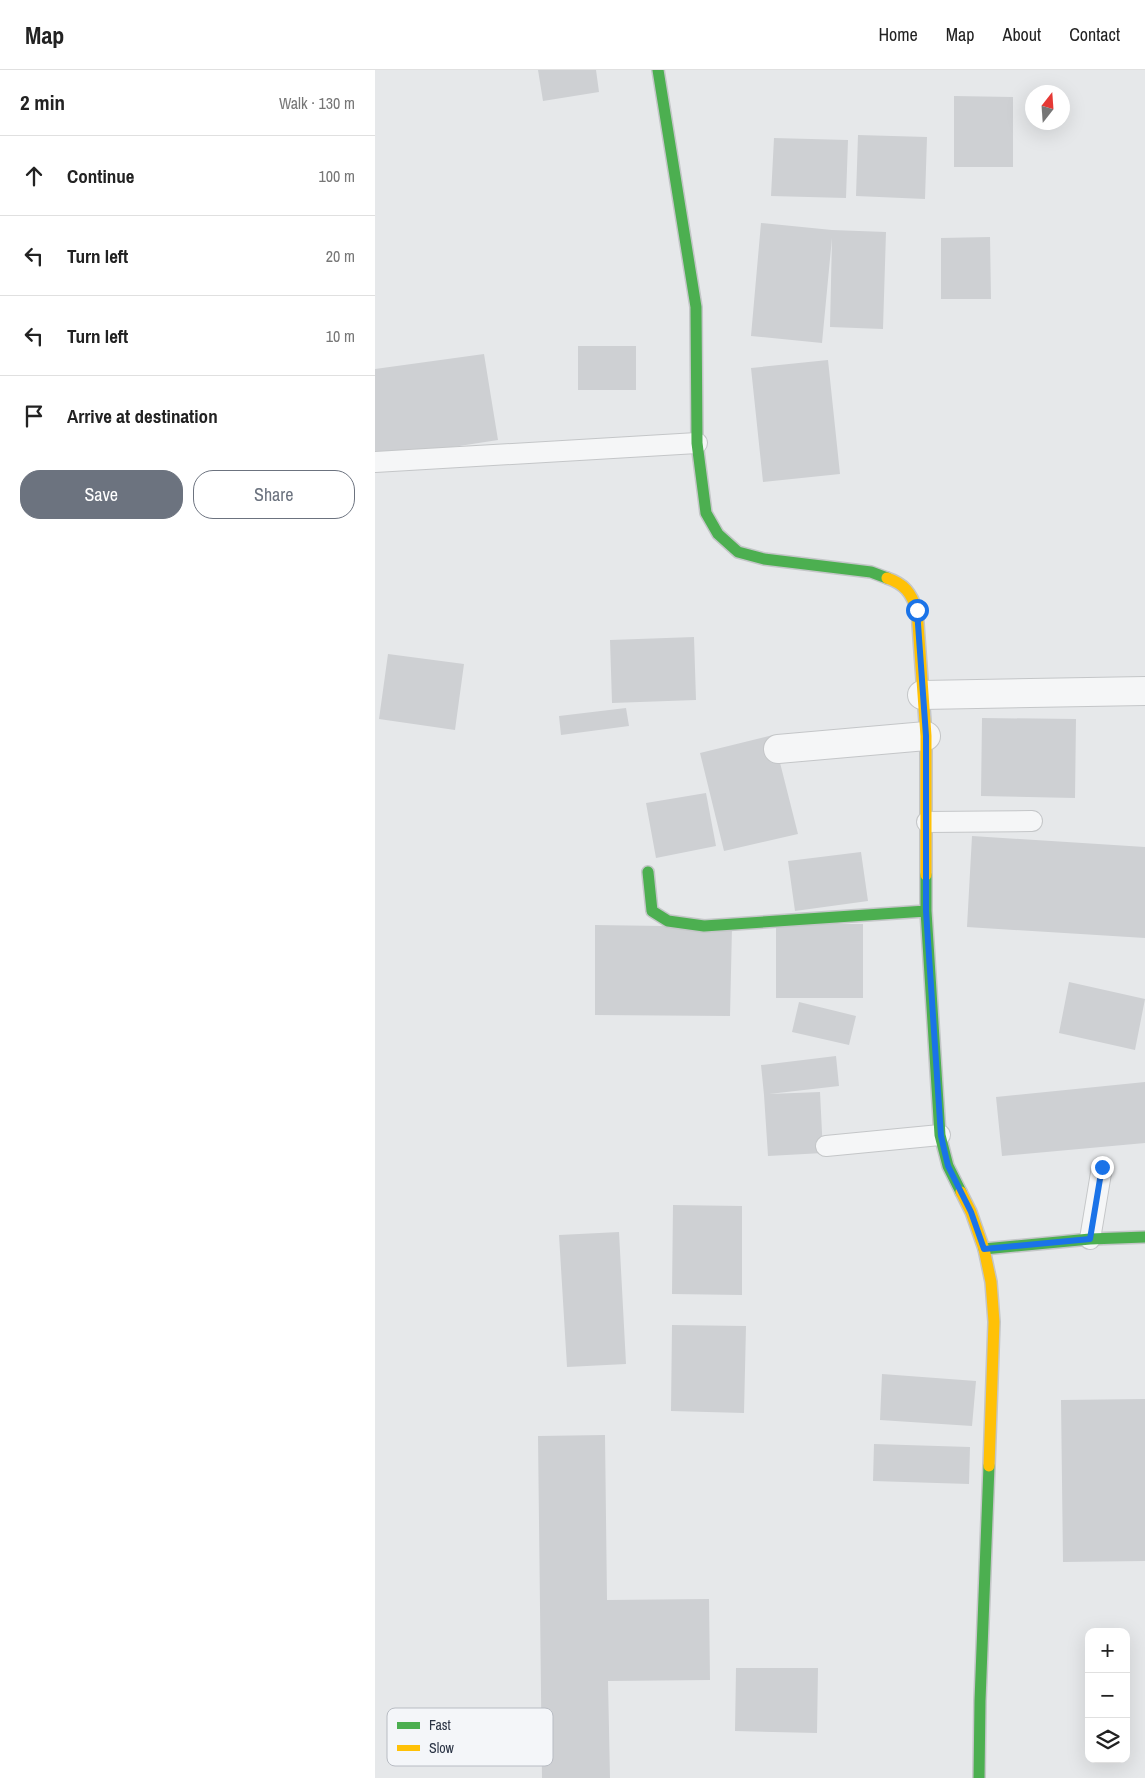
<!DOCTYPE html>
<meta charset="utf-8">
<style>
body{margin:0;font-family:"Archivo Narrow",sans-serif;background:#f2f2f2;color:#222}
.controls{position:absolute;right:15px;bottom:15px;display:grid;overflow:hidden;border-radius:10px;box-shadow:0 5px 20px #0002}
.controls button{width:45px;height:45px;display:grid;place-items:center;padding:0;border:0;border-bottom:1px solid #e0e0e0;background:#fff;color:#222;font:25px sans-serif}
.compass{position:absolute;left:650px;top:15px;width:45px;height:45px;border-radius:50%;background:#fff;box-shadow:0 5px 20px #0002;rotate:17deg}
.stop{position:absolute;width:15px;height:15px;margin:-11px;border:4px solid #1a73e8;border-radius:50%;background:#fff}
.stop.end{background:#1a73e8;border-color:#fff;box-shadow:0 1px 5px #0008}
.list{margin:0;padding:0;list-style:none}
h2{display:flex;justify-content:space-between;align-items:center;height:65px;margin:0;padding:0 20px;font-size:21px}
h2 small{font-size:16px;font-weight:400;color:#767676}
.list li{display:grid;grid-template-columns:32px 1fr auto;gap:15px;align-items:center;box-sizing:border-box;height:80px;padding:0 20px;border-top:1px solid #e0e0e0}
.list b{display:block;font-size:19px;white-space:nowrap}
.list em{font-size:16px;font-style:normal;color:#767676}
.actions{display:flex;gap:10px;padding:15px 20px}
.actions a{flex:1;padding:11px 0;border:1px solid #6c737f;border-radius:20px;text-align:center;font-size:18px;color:#6c737f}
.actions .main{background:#6c737f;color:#fff}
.icon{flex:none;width:28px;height:28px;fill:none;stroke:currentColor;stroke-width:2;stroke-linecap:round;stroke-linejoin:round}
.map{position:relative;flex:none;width:770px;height:1708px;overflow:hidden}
header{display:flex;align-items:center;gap:30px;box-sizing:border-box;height:70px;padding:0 25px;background:#fff;border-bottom:1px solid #e0e0e0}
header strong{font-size:24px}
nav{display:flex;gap:28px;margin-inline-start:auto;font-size:18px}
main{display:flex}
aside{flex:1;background:#fff}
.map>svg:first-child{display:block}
</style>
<header>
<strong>Map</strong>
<nav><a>Home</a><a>Map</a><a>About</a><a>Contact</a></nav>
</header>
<main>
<aside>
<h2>2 min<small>Walk · 130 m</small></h2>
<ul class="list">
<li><svg class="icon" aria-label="ahead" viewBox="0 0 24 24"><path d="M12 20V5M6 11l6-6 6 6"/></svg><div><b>Continue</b></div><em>100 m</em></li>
<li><svg class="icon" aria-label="left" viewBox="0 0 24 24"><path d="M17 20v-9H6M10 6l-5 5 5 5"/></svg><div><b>Turn left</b></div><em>20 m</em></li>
<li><svg class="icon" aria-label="left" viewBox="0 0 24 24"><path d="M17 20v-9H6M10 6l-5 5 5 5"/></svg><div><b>Turn left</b></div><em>10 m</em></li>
<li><svg class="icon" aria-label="arrive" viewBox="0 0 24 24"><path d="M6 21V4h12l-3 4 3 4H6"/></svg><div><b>Arrive at destination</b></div></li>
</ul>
<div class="actions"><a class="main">Save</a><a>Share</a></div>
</aside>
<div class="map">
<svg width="770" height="1708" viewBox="0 0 770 1708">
<rect width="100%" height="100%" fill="#e6e8ea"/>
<!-- building -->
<path fill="#ced0d3" d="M163 0H221L224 22 168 31Z
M579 26 638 27V97H579Z
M483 65 552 67 550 129 481 126Z
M399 68 473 70 471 128 396 126Z
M386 153 457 160 511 162 508 259 455 257 457 168 447 273 376 266Z
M615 167 616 229H566V168Z
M203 276H261V320H203Z
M109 284 123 370 0 389V299Z
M453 290 465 404 388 412 376 298Z
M319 567 321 630 237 633 235 570Z
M13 584 89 594 80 660 4 649Z
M251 638 254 656 186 665 184 646Z
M607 648 701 649 700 728 606 726Z
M398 665 423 764 349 781 325 683Z
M331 723 341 776 281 788 271 733Z
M597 766 770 777V868L592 857Z
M486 782 493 831 420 841 413 791Z
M401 854H488V928H401Z
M220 855 357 857 355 946 220 945Z
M694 912 770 929 760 980 684 963Z
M424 932 481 946 474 975 417 962Z
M461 986 464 1016 394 1024 445 1022 448 1083 393 1086 389 1025 386 995Z
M770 1012V1073L627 1086 621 1027Z
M298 1135 367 1136V1225L297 1224Z
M244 1162 251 1294 192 1297 184 1165Z
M297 1255 371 1256 369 1343 296 1341Z
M507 1304 601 1311 597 1356 505 1350Z
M770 1329V1491L688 1492 686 1330Z
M230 1365 232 1530 334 1529 335 1610 233 1611 235 1708H167L163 1366Z
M499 1374 595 1377 594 1414 498 1411Z
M361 1598H443L442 1663 360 1661Z"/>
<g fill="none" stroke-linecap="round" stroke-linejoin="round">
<!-- lane casing -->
<g stroke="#c4c6c8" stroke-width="22">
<path id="lane" d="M0 392 322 373
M552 752 657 751
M451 1076 565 1065
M715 1169 727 1097"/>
</g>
<!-- street casing -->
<g stroke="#c4c6c8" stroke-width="30">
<path id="street" d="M547 625 770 621
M403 679 551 666"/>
</g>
<!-- fast casing -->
<g stroke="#c4c6c8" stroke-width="14">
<path id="fast" d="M283 0 321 237 322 373 331 443 343 464 363 482 389 489 496 502 512 508
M273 802 277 841 293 851 329 856 551 841
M551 805V841L565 1065 573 1096 586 1122
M609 1179 715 1169 770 1167
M604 1708 605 1631 614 1396"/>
</g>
<!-- slow casing -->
<g stroke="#c4c6c8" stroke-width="14">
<path id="slow" d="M512 508C530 514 536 523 542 540L551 666V805
M586 1122 596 1142 609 1179 616 1212 619 1252 614 1396"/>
</g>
<!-- lane -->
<use href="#lane" stroke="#f5f6f7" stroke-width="20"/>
<!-- street -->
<use href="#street" stroke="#f5f6f7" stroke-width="28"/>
<!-- fast -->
<use href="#fast" stroke="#4caf50" stroke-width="11"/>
<!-- slow -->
<use href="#slow" stroke="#ffc107" stroke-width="11"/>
</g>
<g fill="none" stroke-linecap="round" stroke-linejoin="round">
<!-- route -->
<path stroke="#1a73e8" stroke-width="6" d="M542 540 551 666V841L566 1066 573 1096 596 1142 609 1179 715 1169 727 1097"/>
</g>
<!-- legend -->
<rect x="12" y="1638" width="166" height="58" rx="8" fill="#f4f6f9" stroke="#b8bcc3" stroke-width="1"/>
<rect x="22" y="1652" width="23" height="7" fill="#4caf50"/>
<rect x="22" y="1675" width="23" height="6" fill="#ffc107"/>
<g font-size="14" fill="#2b3445">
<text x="54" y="1660">Fast</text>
<text x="54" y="1683">Slow</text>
</g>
</svg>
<div class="controls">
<button>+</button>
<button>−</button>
<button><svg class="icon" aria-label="layers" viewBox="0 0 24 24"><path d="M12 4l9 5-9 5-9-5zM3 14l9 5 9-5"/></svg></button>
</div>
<svg class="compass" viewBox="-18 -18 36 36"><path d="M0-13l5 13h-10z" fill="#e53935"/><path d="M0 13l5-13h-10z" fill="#767676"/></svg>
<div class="stop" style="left:542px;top:540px"></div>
<div class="stop end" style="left:727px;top:1097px"></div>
</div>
</main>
